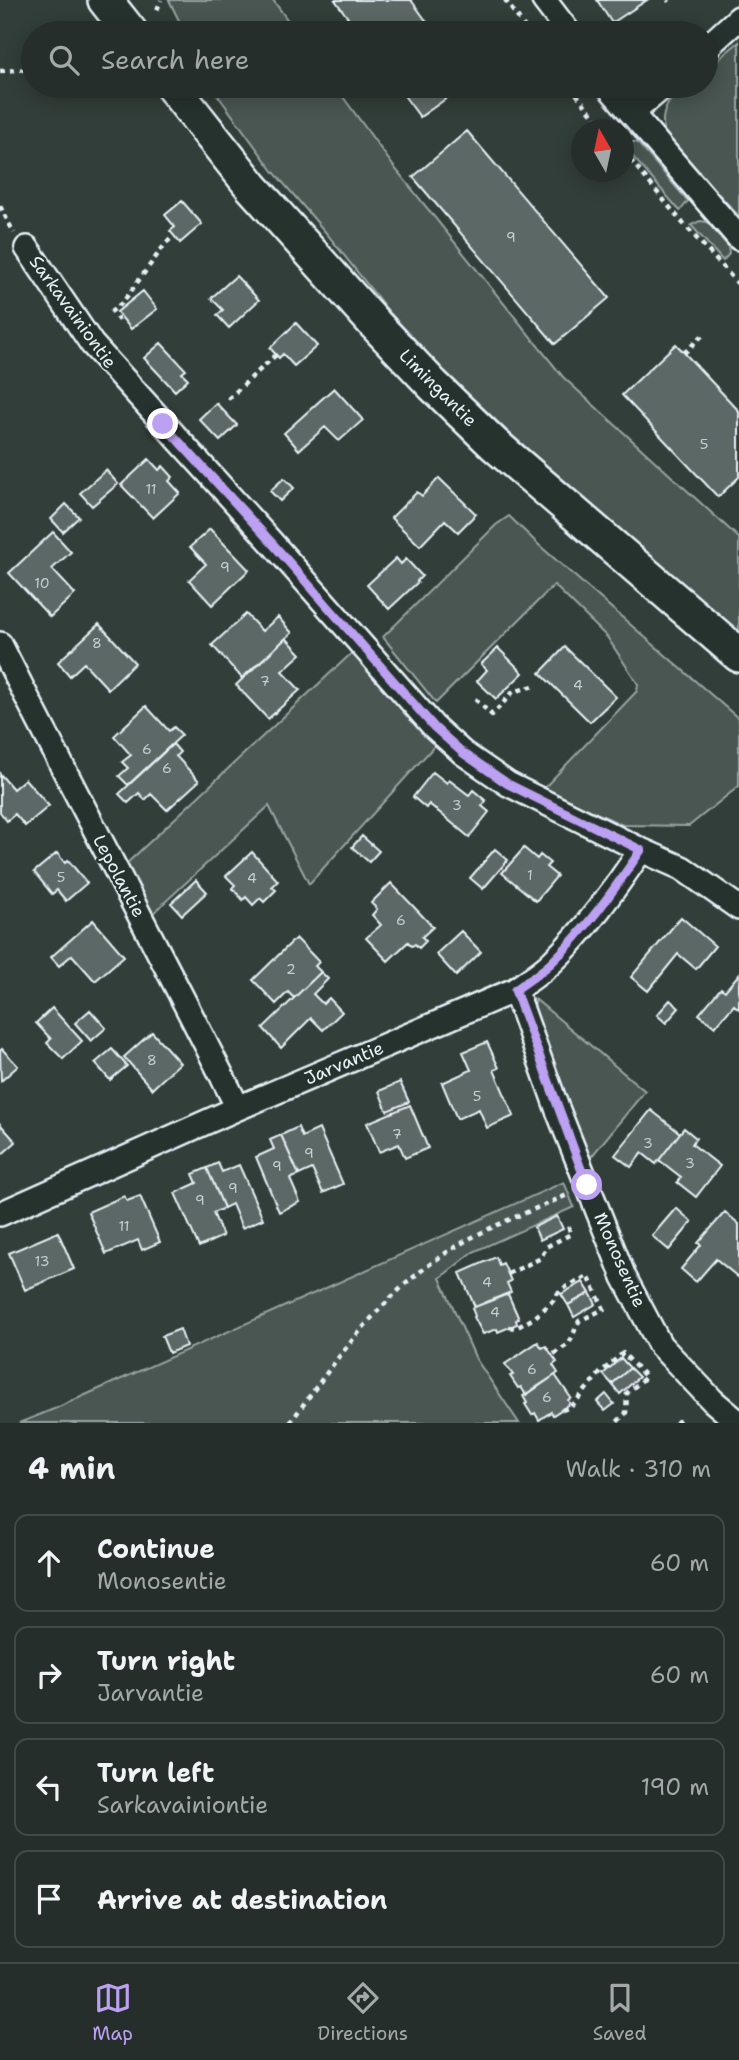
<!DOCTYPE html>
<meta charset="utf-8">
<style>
body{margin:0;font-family:"Shantell Sans",sans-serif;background:#323a37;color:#f1f3f6}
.compass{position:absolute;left:571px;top:119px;width:63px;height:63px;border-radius:50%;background:#262e2b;box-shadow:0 4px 18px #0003;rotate:351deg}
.stop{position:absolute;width:21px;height:21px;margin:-16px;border:5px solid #bca0f2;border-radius:50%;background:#fff}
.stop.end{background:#bca0f2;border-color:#fff;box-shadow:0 2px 7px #0008}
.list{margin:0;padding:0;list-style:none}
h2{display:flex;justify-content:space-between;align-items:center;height:91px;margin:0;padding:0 28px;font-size:30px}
h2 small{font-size:23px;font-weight:400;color:#a4a8a9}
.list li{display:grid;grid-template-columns:46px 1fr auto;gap:21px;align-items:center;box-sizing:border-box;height:98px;margin:0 14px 14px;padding:0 14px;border:2px solid #424a47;border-radius:14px}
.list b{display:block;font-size:26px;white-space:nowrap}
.list p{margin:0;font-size:23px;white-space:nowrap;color:#a4a8a9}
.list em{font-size:23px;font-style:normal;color:#a4a8a9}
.icon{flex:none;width:38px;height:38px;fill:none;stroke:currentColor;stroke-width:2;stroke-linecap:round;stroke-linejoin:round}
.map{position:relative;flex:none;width:739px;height:1423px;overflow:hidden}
.search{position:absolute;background:#262e2b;box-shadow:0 4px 18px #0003;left:21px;right:21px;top:21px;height:77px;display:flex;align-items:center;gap:18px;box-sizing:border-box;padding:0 24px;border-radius:38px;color:#a4a8a9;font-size:26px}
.sheet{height:539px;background:#262e2b}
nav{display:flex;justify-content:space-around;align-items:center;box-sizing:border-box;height:98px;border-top:2px solid #424a47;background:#262e2b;font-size:19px;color:#a4a8a9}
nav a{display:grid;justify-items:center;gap:4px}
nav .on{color:#bca0f2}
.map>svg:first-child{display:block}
</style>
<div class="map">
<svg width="739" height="1423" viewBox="0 0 739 1423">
<rect width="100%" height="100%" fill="#323e39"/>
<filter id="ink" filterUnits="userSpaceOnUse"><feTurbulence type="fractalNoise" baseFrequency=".0143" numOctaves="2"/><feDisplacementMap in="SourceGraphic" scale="14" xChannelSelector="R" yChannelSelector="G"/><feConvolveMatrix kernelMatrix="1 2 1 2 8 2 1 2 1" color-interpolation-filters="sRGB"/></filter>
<g filter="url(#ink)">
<!-- green -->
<path fill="#495651" stroke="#98a4a4" stroke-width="2" d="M169 0H273L297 33H185Z
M739 42V216L667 140C661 124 661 112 672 98 674 94 679 88 683 86 689 84 699 86 706 86V69Z
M211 86H335L394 167 563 377 739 538V632L508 432 446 373 390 313 327 234 273 171Z
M630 142H637L688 201 680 211 626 149V144Z
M700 221 707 222 728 246 729 254 723 261 691 225Z
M509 516 540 546 739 719V786L689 826 623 825 543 789 637 691 638 684 607 637 554 585 436 703 383 637 496 525Z
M355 650 438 742 309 884 269 806 150 916 124 866Z
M535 999 645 1091 587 1162 534 1013Z
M564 1182 574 1207 473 1252 440 1278 476 1359 519 1423H19L54 1409Z"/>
<!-- building -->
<path fill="#5c6865" stroke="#e8f1f8" stroke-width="2" d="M335 0H411L435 33H359Z
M597 0H647L612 23Z
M397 86H464L420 117Z
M467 131 609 298 555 344 413 177Z
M182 201 202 224 180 243 170 231 175 227 165 215Z
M236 276 259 300 229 328 217 315 223 310 211 298Z
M143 291 157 309 131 329 117 312Z
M296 323 317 346 294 366 283 354 279 358 270 348Z
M161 343 186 370 182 373 188 379 175 391 144 358Z
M676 344 739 411V477L718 497 622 395Z
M334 388 363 420 339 441 325 427 299 450 284 433Z
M216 403 237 425 220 441 199 419Z
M149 459 159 470 163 466 173 477 169 481 180 493 153 518 121 485Z
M106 470 118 484 92 506 80 493Z
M284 478 294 488 280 501 270 491Z
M439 478 476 514 458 532 445 520 420 546 391 518 417 492 422 496Z
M66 504 79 517 63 532 51 519Z
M210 529 249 570 212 605 189 580 206 564 190 547Z
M53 532 71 552 52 569 75 594 50 617 9 573Z
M396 558 401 564 406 559 422 576 417 581 418 582 389 609 367 585Z
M246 614 262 631 278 617 292 633 242 678 212 645Z
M99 624 135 663 108 689 84 663 70 676 58 662Z
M286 638 301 654 282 671 300 690 268 719 236 685Z
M565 647 616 697 590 722 540 673Z
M498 648 523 673 496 699 477 681 487 670 481 664Z
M146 706 169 731 174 727 182 735 128 785 119 776 128 768 122 762 131 755 114 736Z
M173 744 180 752 176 756 199 781 167 810 151 794 145 800 139 793 128 803 119 794Z
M433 772 447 783 449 780 469 795 473 790 486 801 482 806 489 812 469 837 429 804 426 808 413 797Z
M0 774 13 789 25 779 49 806 25 826 15 814 7 821 0 812Z
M362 836 379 851 369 862 352 847Z
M524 848 537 859 540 855 550 863 546 867 557 876 536 901 502 873Z
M495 849 508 860 483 889 470 878Z
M252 852 278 881 272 887 276 890 264 902 260 898 253 905 246 897 243 900 232 888 235 885 226 876Z
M57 853 65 863 68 860 87 883 66 901 57 890 52 894 34 872Z
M196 880 207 892 182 915 171 903Z
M391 883 433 927 422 937 426 941 419 948 415 944 412 946 408 942 388 961 366 938 381 925 372 915 377 909 371 903Z
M681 917 715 946 696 969 678 954 648 991 631 977Z
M93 920 124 956 95 981 72 955 59 966 51 957Z
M461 931 481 952 456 976 436 954Z
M296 938 319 962 315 966 321 972 294 998 288 992 276 1004 253 980Z
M321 972 328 979 313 994 323 1004 329 998 342 1012 323 1030 311 1018 281 1048 263 1028Z
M739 974V1009L734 1005 715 1027 699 1014 721 988 725 991Z
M670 1000 679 1008 666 1023 657 1015Z
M52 1008 82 1041 63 1059 47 1043 51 1039 36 1023Z
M90 1010 106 1028 91 1041 75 1023Z
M152 1032 180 1063 152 1089 124 1057Z
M487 1042 499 1068 494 1070 514 1116 487 1128 479 1109 457 1119 442 1083 471 1070 463 1052Z
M2 1049 18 1066 1 1081 0 1051Z
M112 1049 127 1066 110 1080 95 1063Z
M400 1082 409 1102 387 1111 379 1091Z
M410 1105 428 1148 405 1158 399 1144 379 1152 367 1123Z
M651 1110 680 1133 656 1164 642 1153 631 1167 615 1155Z
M0 1124 16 1142 0 1156Z
M298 1127 302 1137 319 1129 343 1184 323 1193 312 1169 299 1175 281 1135Z
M684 1128 696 1138 692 1144 720 1166 696 1197 677 1182 681 1177 659 1160Z
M281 1135 299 1175 290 1179 300 1202 279 1212 256 1157 274 1149 270 1140Z
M218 1163 222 1172 239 1165 263 1219 242 1228 232 1204 224 1208 207 1168Z
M207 1168 224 1208 213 1213 223 1236 199 1247 175 1193 197 1183 193 1174Z
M124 1196 127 1201 140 1196 160 1242 142 1250 138 1240 106 1254 88 1212Z
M676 1208 692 1222 669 1250 652 1236Z
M725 1212 739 1224V1278L716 1259 696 1282 681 1269 701 1245 698 1243Z
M557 1216 563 1229 540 1240 534 1227Z
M58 1232 74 1269 25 1290 9 1253Z
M496 1257 499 1265 503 1263 508 1274 511 1281 507 1283 511 1292 475 1307 460 1273Z
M583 1282 590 1293 568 1305 561 1294Z
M590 1293 596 1304 574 1317 568 1305Z
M508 1294 519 1319 516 1320 517 1324 498 1332 497 1329 483 1334 474 1317 475 1316 472 1308Z
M180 1329 186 1346 169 1353 162 1336Z
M538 1342 542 1348 546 1346 557 1362 553 1365 558 1373 526 1395 521 1387 518 1388 510 1376 513 1375 505 1364Z
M621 1358 630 1368 612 1384 603 1374Z
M630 1368 639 1377 620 1394 612 1384Z
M555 1375 571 1398 568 1400 570 1404 553 1415 551 1412 539 1420 535 1413 532 1415 525 1404 527 1403 523 1396Z
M606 1394 614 1404 605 1411 597 1402Z"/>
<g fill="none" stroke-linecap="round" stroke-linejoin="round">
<!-- street casing -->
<g stroke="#e8f1f8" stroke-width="28">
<path id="street" d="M544 0 569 33
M706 48 739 18
M608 86 739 238
M632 113 664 86
M27 248 92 344 272 543 434 727 463 753 508 784 641 850 682 868 739 908
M0 644C78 800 161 953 238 1108
M515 990 557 1108 624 1277 660 1345 713 1401 739 1423
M0 1214 238 1108 515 990C526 982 539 974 550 964 585 931 614 890 641 850"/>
</g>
<!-- secondary casing -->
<g stroke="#e8f1f8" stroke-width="38">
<path id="secondary" d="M105 0 131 33
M172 86 252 187 376 325 433 385 494 444 739 655"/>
</g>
<!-- path -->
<path stroke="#e8f1f8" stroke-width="4.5" stroke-dasharray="5 5" stroke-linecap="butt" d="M505 0 529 33
M668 0 669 2
M157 10 161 0
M0 71 33 69
M97 86 113 91 121 89
M570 86 605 130
M624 152 681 221 739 285
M0 206 14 233
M119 321 112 311 123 302 166 243 174 236
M684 353 705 333
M228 399 276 355
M475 699 492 715 513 692 537 685
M508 1274 541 1258 546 1247 571 1234 568 1226
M509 1327 516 1328 534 1318 553 1301 560 1290 588 1276 604 1309 579 1321 569 1344 552 1355
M562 1410 571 1407 601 1372 623 1353 646 1377 627 1393 626 1413 616 1423
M290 1423C335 1361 381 1295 446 1253 483 1228 527 1213 567 1195
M676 1423 678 1421 681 1423"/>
<!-- street -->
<use href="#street" stroke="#26332d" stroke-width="23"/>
<!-- secondary -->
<use href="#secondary" stroke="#26332d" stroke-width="33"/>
</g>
</g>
<g fill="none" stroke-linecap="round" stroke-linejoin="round" filter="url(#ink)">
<!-- route -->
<path stroke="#bca0f2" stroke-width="9" d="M163 424 272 543 434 727 463 753 508 784 641 850C614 890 585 931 550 964 539 974 526 982 515 990L587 1185"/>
</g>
<g text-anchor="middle" stroke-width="5" stroke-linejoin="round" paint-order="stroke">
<!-- number labels -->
<g font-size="14" fill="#c5cfd3">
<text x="511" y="242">9</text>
<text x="704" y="449">5</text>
<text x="151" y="494">11</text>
<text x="225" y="572">9</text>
<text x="42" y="588">10</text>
<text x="97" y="648">8</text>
<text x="265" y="686">7</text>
<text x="578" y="690">4</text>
<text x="147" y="754">6</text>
<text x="167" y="773">6</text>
<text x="457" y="810">3</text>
<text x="530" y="880">1</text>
<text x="61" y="882">5</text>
<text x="252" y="883">4</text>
<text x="401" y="925">6</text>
<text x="291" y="974">2</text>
<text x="152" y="1065">8</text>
<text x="477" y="1101">5</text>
<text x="397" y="1139">7</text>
<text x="648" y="1148">3</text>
<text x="309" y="1158">9</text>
<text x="690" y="1168">3</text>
<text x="277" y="1171">9</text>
<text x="233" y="1193">9</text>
<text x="200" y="1205">9</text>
<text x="124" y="1231">11</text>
<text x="42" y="1266">13</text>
<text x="487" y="1287">4</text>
<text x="495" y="1317">4</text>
<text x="532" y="1374">6</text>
<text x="547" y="1402">6</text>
</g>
<!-- street labels -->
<g font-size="18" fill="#e8f1f8" stroke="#26332d">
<text transform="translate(73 312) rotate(54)" y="6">Sarkavainiontie</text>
<text transform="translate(438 388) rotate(45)" y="6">Limingantie</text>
<text transform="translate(119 876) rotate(62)" y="6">Lepolantie</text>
<text transform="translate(344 1063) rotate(-23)" y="6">Jarvantie</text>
<text transform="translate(620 1260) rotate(66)" y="6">Monosentie</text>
</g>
</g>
</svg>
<svg class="compass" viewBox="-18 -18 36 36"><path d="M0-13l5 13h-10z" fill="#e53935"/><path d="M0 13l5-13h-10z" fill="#a4a8a9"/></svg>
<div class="stop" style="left:587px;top:1185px"></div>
<div class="stop end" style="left:163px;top:424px"></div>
<div class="search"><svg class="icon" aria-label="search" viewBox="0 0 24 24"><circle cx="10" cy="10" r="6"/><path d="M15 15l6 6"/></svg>Search here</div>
</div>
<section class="sheet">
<h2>4 min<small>Walk · 310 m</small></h2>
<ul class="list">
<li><svg class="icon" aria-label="ahead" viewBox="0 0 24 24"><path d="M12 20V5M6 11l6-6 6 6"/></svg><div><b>Continue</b><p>Monosentie</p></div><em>60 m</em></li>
<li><svg class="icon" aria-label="right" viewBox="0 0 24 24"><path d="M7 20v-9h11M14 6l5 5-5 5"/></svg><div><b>Turn right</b><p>Jarvantie</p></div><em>60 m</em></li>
<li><svg class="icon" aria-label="left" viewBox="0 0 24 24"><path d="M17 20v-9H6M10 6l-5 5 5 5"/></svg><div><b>Turn left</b><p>Sarkavainiontie</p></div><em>190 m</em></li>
<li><svg class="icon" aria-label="arrive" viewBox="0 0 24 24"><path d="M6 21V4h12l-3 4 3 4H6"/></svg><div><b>Arrive at destination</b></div></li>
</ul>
</section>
<nav>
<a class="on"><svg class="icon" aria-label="map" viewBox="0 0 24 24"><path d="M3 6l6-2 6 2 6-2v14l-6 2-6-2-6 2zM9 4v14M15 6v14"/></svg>Map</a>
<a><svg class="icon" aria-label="directions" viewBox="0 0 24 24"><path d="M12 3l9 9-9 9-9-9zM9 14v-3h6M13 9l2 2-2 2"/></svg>Directions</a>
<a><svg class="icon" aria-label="saved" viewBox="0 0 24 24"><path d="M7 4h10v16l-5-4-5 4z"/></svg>Saved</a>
</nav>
